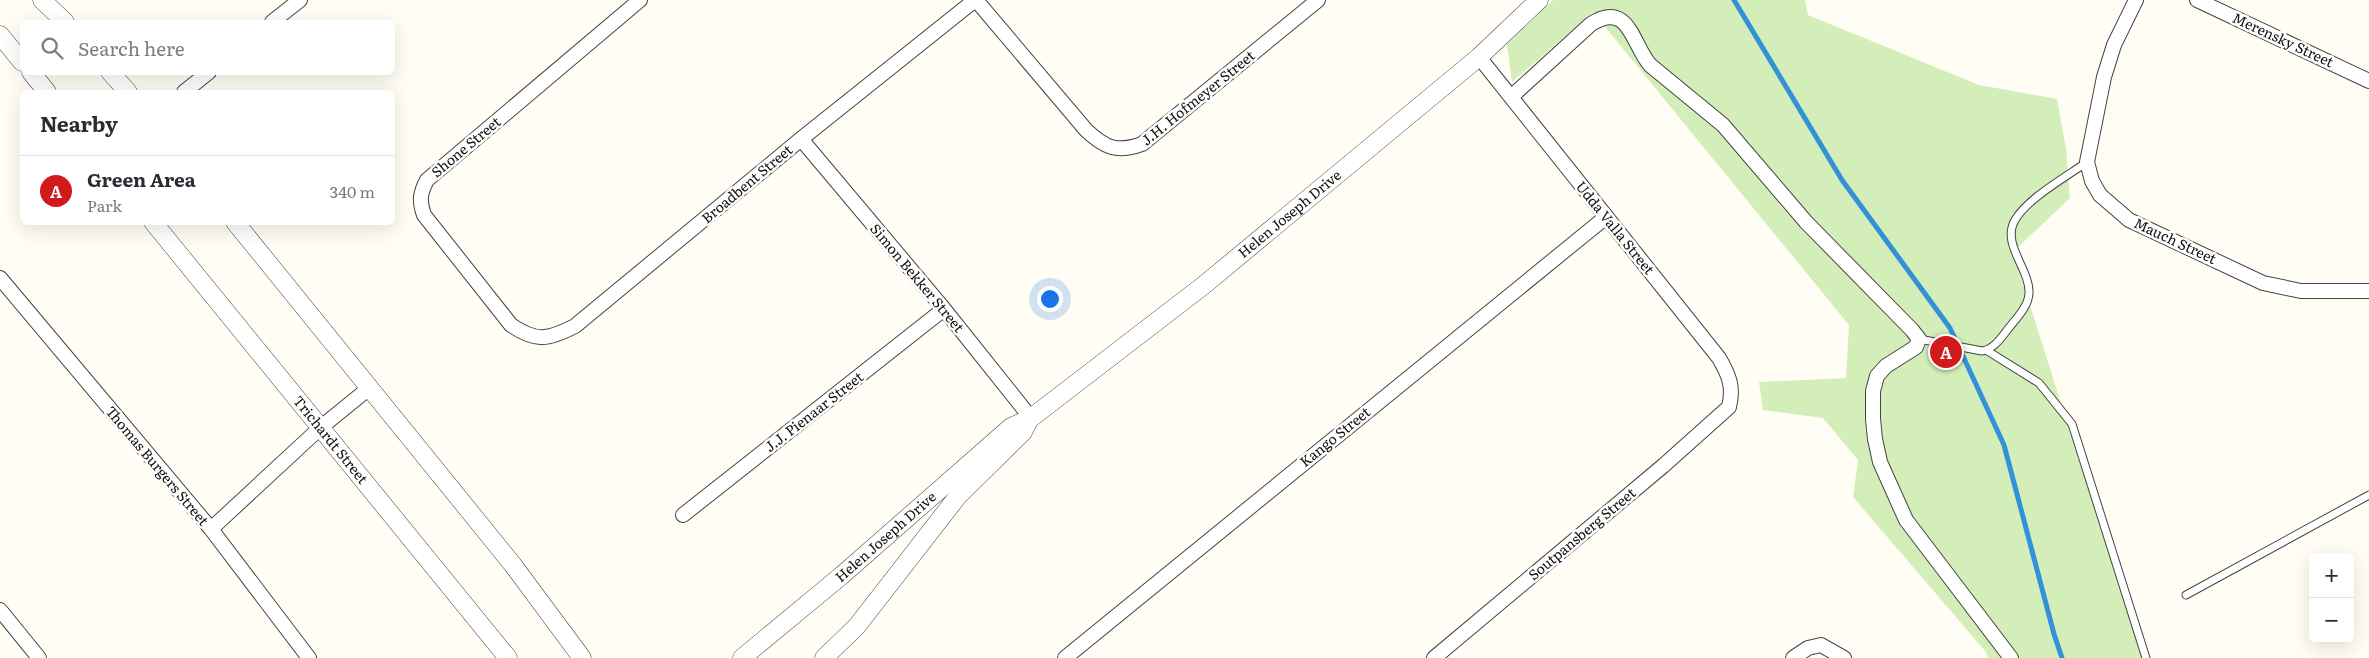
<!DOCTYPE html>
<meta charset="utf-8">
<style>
body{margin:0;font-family:Literata,serif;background:#f7f7f7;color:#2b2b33}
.controls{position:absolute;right:15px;bottom:15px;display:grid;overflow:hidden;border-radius:8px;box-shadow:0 5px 20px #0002}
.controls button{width:45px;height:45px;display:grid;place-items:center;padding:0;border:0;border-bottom:1px solid #e1e1e2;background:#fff;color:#2b2b33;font:25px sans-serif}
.you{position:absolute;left:1049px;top:298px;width:18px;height:18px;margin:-12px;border:4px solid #fff;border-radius:50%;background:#1a73e8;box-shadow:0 0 0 8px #1a73e833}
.badge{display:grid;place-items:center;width:32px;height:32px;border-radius:50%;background:#d01a1b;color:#fff;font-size:16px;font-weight:700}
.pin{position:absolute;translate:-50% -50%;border:2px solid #fff;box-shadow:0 1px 5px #0006}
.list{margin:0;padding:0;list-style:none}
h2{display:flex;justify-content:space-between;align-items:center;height:65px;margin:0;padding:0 20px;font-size:21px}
h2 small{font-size:16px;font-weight:400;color:#7c7c81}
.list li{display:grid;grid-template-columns:32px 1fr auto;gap:15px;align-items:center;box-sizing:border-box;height:70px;padding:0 20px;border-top:1px solid #e1e1e2}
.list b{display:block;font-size:19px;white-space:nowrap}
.list p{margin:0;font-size:16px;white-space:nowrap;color:#7c7c81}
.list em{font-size:16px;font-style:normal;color:#7c7c81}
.icon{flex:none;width:28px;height:28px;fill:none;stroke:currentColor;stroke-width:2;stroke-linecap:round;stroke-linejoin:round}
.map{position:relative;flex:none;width:2369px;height:658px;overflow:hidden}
.search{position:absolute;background:#fff;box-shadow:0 5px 20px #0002;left:20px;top:20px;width:375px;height:55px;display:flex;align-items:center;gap:12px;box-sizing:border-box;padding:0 18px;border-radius:8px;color:#7c7c81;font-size:19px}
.panel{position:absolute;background:#fff;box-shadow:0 5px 20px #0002;left:20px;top:90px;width:375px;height:135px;border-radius:8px}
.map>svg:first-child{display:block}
</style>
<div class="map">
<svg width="2369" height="658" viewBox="0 0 2369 658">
<rect width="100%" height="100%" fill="#fffdf4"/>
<!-- green -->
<path fill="#d3eeb9" d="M1553 0H1805L1808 15 1979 85 2057 99 2066 149 2070 198 2013 252 2142 658H1988L1986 652 1853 497 1858 460 1823 418 1763 410 1759 382 1846 378 1849 325 1593 12 1512 82 1507 44Z"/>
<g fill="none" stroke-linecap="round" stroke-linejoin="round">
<!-- stream -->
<path stroke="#3391da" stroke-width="5" d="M1734 0 1842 180 1950 328 2004 445 2054 634 2062 658"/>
<!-- service casing -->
<g stroke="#444" stroke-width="9">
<path id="service" d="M1919 339 1982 351C1994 349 2001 338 2008 329 2015 320 2029 306 2029 293 2030 269 2001 244 2015 220 2028 198 2066 177 2087 162
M1986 350 2039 383 2072 424 2146 658
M2186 595 2369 495"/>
</g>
<!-- minor casing -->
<g stroke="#444" stroke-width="16">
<path id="minor" d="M640 0 427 180C420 193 419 201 424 215L511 325C536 342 548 340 575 326L801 139 975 0
M976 0 1086 130C1105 148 1117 153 1142 144L1318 0
M2136 0 2114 45 2104 77 2087 162 2092 181 2100 195 2129 220 2263 283 2301 291H2369
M2197 0 2369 81
M272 22 300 0
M184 92 209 72
M1511 97 1591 24C1629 0 1632 44 1650 65L1723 125 1806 222 1912 330 1919 339 1916 347 1886 366 1877 376 1873 391V419L1875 439 1880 462 1906 520 2011 658
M801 139 944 309 1031 418
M0 278 211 529 309 658
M683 515 944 309
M211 529 320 428 368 389
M0 610 39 658
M1065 658 1606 217
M1434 658 1663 466 1729 407C1734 387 1729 375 1719 358L1479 57
M1793 658 1808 648 1821 645 1844 658"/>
</g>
<!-- tertiary casing -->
<g stroke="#444" stroke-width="19">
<g id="tertiary">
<path d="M42 0 65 22"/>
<path d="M0 35 22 62"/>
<path d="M31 72 47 92"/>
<path d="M110 72 128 92"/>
<path id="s1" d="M153 222 508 658"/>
<path d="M235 222 513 565 582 658"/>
<path id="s2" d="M742 658 841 576 1011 427 1031 418 1204 285 1479 57 1539 0"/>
<path d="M824 658 857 626 958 496 1023 432 1028 422"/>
</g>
</g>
<!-- service -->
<use href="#service" stroke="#fff" stroke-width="7"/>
<!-- minor -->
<use href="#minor" stroke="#fff" stroke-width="14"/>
<!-- tertiary -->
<use href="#tertiary" stroke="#fff" stroke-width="18"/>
</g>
<g text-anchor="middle" stroke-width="5" stroke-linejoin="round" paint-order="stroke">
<!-- street labels -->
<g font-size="14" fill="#111" stroke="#fff">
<text transform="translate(2283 40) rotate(25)" y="5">Merensky Street</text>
<text transform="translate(1198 98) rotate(-39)" y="5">J.H. Hofmeyer Street</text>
<text transform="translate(466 147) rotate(-40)" y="5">Shone Street</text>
<text transform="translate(747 184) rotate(-40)" y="5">Broadbent Street</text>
<text dy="5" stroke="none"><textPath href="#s2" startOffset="706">Helen Joseph Drive</textPath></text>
<text transform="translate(1615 228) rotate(51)" y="5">Udda Valla Street</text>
<text transform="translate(2175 241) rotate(25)" y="5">Mauch Street</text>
<text transform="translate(917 278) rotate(50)" y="5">Simon Bekker Street</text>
<text transform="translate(814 412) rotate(-38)" y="5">J.J. Pienaar Street</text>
<text transform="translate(1335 437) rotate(-39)" y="5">Kango Street</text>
<text dy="5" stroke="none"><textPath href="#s1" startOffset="281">Trichardt Street</textPath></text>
<text transform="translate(157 466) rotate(50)" y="5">Thomas Burgers Street</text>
<text transform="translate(1582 534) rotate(-40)" y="5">Soutpansberg Street</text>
<text dy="5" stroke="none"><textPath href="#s2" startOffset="188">Helen Joseph Drive</textPath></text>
</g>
</g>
</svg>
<div class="controls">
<button>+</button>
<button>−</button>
</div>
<div class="you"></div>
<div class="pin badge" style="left:1946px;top:352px">A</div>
<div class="search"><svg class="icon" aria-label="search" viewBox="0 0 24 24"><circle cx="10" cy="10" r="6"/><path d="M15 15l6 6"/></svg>Search here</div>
<section class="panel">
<h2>Nearby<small></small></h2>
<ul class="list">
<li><span class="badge">A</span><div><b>Green Area</b><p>Park</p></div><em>340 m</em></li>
</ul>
</section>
</div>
